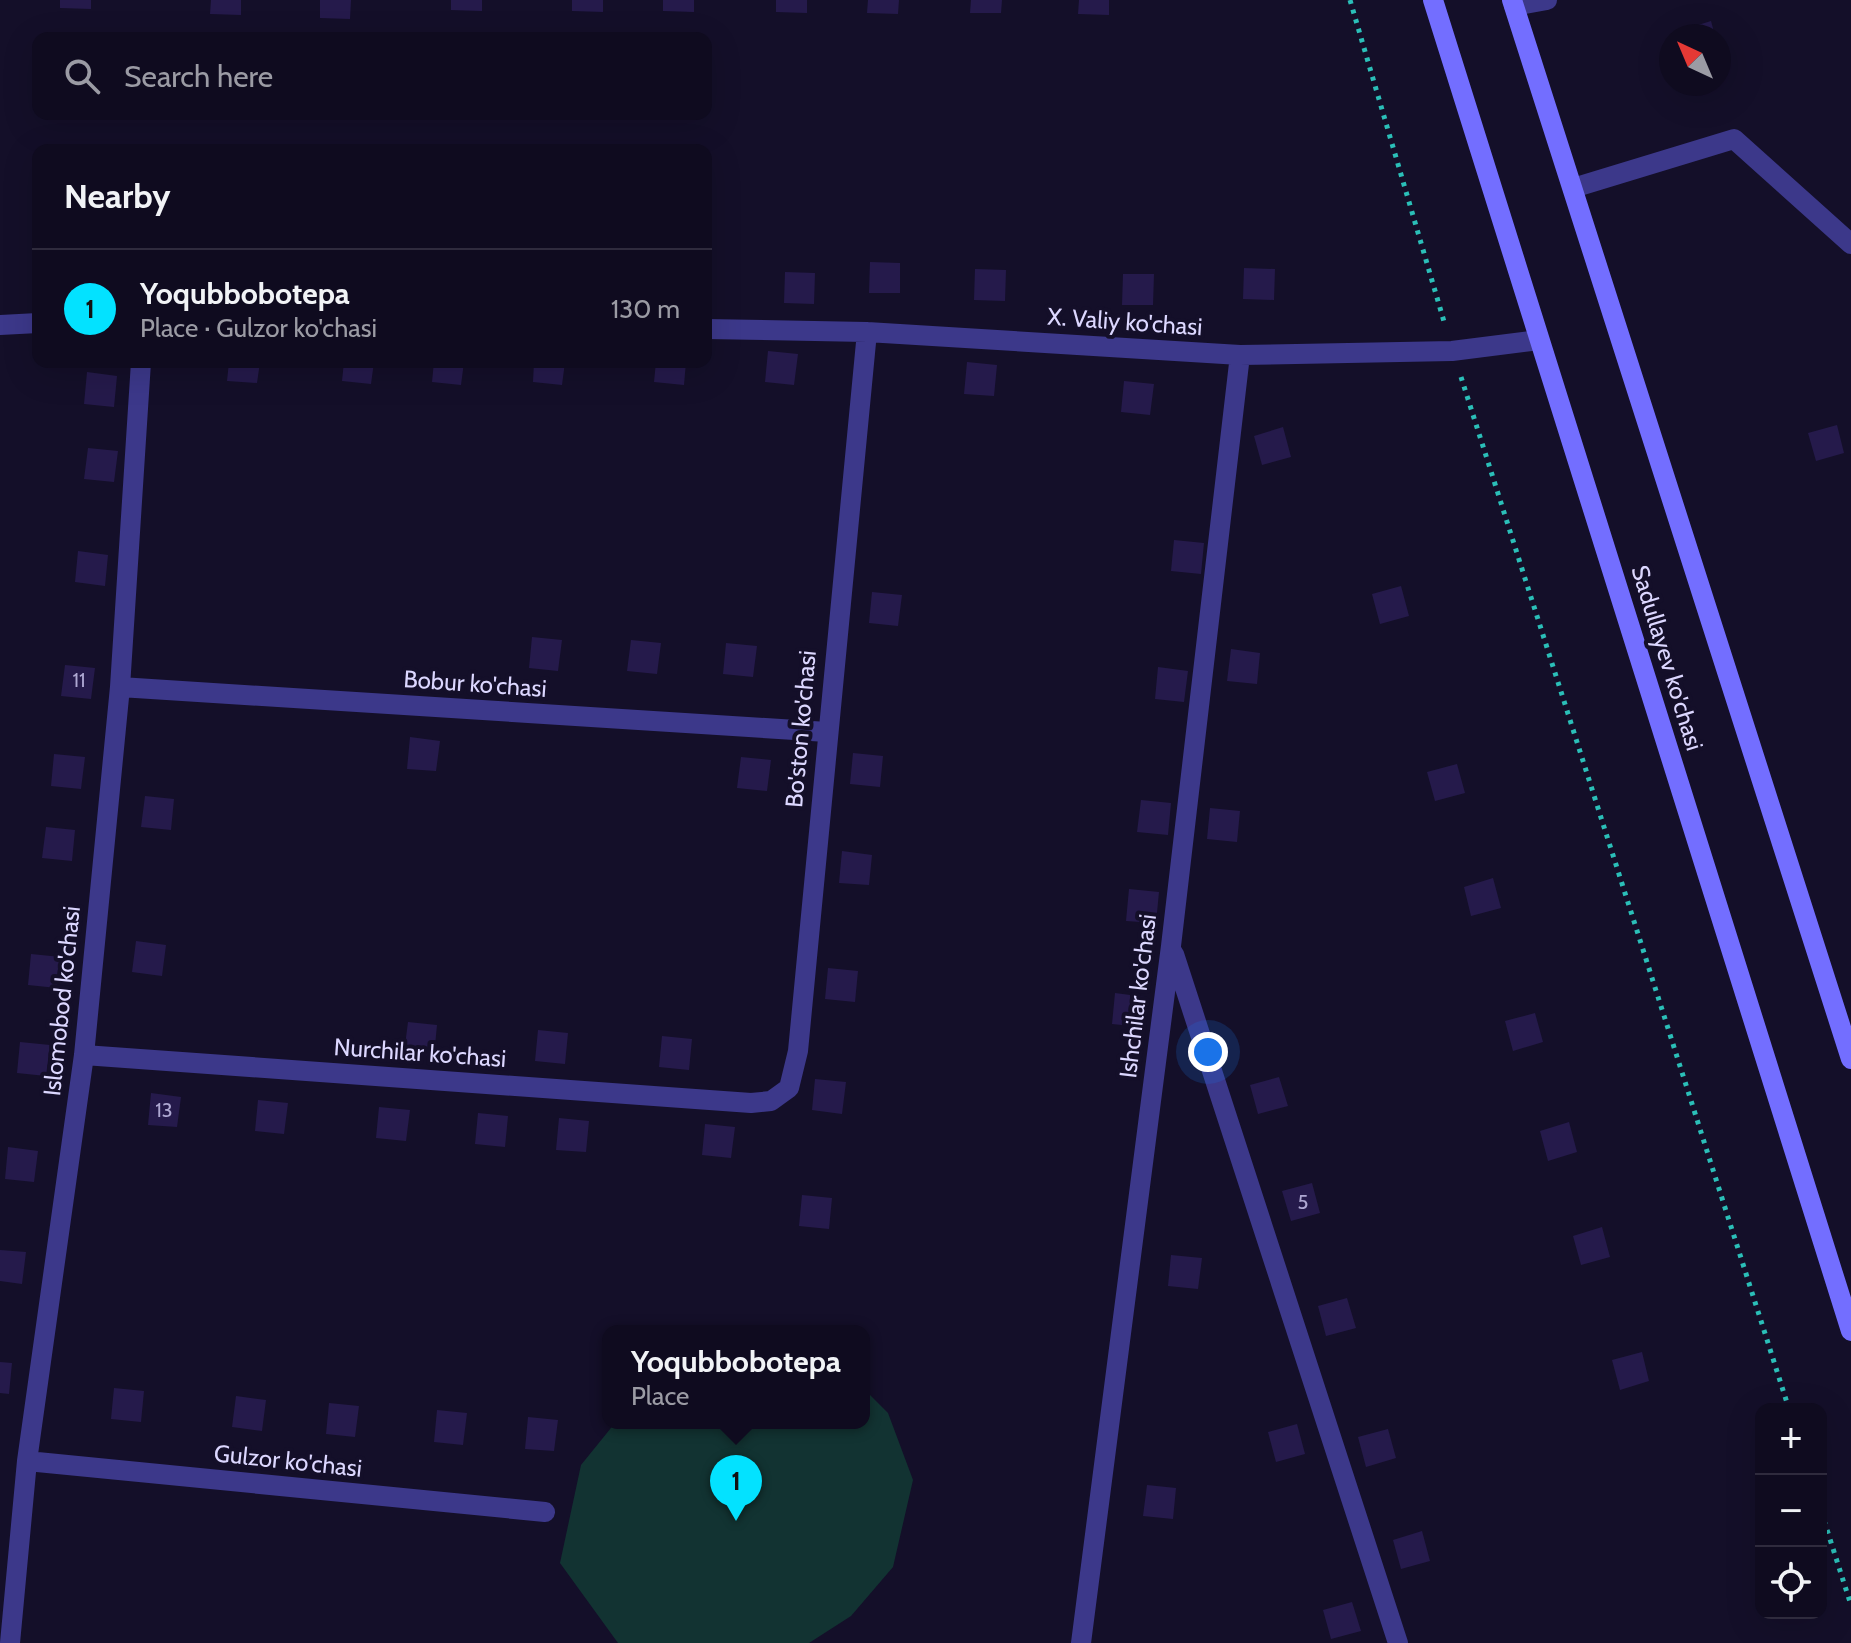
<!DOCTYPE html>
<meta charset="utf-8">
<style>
body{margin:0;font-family:Cabin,sans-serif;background:#1d192c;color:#f1f3f6}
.controls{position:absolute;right:24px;bottom:24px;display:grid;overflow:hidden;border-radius:16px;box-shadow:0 8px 32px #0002}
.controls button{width:72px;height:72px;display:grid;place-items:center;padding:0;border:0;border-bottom:2px solid #2f2b3d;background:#0f0b1f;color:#f1f3f6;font:40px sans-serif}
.compass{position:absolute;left:1659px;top:24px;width:72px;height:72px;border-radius:50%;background:#0f0b1f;box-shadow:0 8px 32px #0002;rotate:316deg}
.you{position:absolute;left:1208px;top:1052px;width:28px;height:28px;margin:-20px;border:6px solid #fff;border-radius:50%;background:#1a73e8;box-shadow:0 0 0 12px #1a73e833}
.badge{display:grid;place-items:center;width:52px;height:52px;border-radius:50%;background:#03e2ff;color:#111;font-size:26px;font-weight:700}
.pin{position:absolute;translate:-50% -66px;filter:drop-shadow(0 2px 4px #0008)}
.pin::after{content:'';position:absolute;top:42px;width:28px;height:24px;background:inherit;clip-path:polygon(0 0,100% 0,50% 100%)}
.popup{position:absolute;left:602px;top:1325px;width:268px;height:104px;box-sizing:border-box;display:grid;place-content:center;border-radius:16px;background:#0f0b1f;filter:drop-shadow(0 2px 6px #0005);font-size:26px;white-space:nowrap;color:#9b9ba4}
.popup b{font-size:30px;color:#f1f3f6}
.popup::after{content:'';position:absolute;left:50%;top:100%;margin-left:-16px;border:16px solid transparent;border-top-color:#0f0b1f}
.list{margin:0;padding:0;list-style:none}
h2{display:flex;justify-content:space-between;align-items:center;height:104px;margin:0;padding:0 32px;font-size:34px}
h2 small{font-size:26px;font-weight:400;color:#9b9ba4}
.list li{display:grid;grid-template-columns:52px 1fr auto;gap:24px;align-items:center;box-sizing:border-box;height:120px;padding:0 32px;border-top:2px solid #2f2b3d}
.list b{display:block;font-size:30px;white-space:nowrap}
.list p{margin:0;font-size:26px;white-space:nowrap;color:#9b9ba4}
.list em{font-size:26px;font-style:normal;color:#9b9ba4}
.icon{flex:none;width:44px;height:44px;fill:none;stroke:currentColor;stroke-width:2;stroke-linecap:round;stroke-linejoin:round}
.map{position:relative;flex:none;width:1851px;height:1643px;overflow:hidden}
.search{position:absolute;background:#0f0b1f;box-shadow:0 8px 32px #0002;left:32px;top:32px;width:680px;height:88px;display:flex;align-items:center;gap:20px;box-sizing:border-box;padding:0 28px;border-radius:16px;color:#9b9ba4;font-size:30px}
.panel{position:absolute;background:#0f0b1f;box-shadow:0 8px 32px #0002;left:32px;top:144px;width:680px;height:224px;border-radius:16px}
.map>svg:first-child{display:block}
</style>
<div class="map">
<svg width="1851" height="1643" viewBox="0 0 1851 1643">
<rect width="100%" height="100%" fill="#140f29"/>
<!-- green -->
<path fill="#123332" d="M864 1389 888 1413 913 1480 893 1567 851 1616 809 1643H618L560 1563 581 1465 615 1423H864Z"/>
<!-- building -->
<path fill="#251a4b" d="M60 0H91V9L60 8Z
M211 0H241V15L210 14Z
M320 0H351L350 19 320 18Z
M451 0H482V11L451 10Z
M572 0H603V12L572 11Z
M663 0H694V12L663 11Z
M776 0H807V13L776 12Z
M868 0H899L898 14 867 13Z
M971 0H1002L1001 13H970Z
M1079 0H1109V15L1078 14Z
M1711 21 1715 36H1684L1682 30Z
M870 262 900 263V293H869Z
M1244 268 1275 269 1274 300 1243 299Z
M975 269 1006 270 1005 301 974 300Z
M785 272 815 273 814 304 784 303Z
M1123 274H1154L1153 305H1122Z
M768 351 798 354 794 385 765 382Z
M229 362H260L257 383 227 381Z
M344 362H374L371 384 342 381Z
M434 362H464L461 385 432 382Z
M534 362H565L562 385 533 382Z
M656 362H686L684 385 654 382Z
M967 362 997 365 994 396 964 394Z
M87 372 117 376 114 407 84 404Z
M1124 381 1154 384 1150 415 1121 412Z
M1837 425 1844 453 1816 461 1808 433Z
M1283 427 1291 457 1262 465 1254 436Z
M88 448 118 451 114 482 84 479Z
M1174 540 1204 543 1201 574 1171 571Z
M78 551 108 555 105 586 75 582Z
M1401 586 1409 616 1380 624 1372 594Z
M872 592 902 595 898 626 869 623Z
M532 637 562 640 558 671 529 668Z
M631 640 661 643 657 674 627 671Z
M726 643 757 646 753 677 723 674Z
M1231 649 1260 653 1257 684 1227 681Z
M65 665 95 668 91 699 61 696Z
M1158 667 1188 671 1184 702 1155 699Z
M410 737 440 741 436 771 407 769Z
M853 753 883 756 880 787 850 784Z
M54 754 85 757 81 789 51 786Z
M741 757 771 760 767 791 737 788Z
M1457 764 1465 793 1435 801 1427 772Z
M145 796 174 799 171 830 141 827Z
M1141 800 1171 803 1168 835 1137 832Z
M1210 808 1240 811 1237 842 1207 839Z
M46 827 75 830 72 861 42 858Z
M842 851 872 855 869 885 839 883Z
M1493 878 1501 908 1471 916 1464 887Z
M1129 889 1159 892 1156 923 1126 921Z
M136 941 166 945 162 976 132 972Z
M31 954 61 957 57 988 28 985Z
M828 968 858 971 855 1002 825 999Z
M1115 993 1145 997 1142 1027 1112 1024Z
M1535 1013 1543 1042 1513 1051 1505 1021Z
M408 1022 437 1025 434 1056 404 1053Z
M538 1030 568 1033 565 1064 535 1061Z
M662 1036 692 1039 689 1070 659 1067Z
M20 1042 50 1045 46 1076 17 1073Z
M1279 1077 1288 1106 1258 1114 1250 1085Z
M815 1079 846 1082 842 1114 812 1110Z
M151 1093 181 1097 177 1127 148 1125Z
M258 1100 288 1103 284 1134 255 1131Z
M379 1107 410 1110 406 1141 376 1138Z
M478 1113 508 1116 505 1147 475 1144Z
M559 1118 589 1121 586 1152 556 1150Z
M1569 1122 1577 1152 1548 1161 1540 1131Z
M705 1124 735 1127 731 1158 702 1155Z
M8 1147 38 1151 34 1182 5 1179Z
M1312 1183 1320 1213 1291 1221 1282 1191Z
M802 1195 832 1198 829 1229 799 1226Z
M1602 1227 1610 1257 1581 1265 1573 1236Z
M0 1250 26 1252 22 1284 0 1281Z
M1171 1255 1202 1258 1198 1289 1168 1286Z
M1347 1298 1356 1328 1326 1336 1318 1306Z
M1642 1352 1649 1381 1620 1390 1612 1360Z
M0 1362 12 1363 9 1394 0 1393Z
M114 1388 144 1391 141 1422 111 1419Z
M236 1396 266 1400 262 1431 232 1427Z
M329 1403 359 1406 355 1437 326 1434Z
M437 1410 467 1413 463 1445 434 1442Z
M528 1417 558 1420 554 1451 525 1449Z
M1297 1424 1305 1454 1276 1462 1268 1432Z
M1388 1429 1396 1458 1366 1467 1358 1437Z
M1147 1485 1176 1488 1173 1519 1143 1516Z
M1422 1531 1430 1561 1401 1569 1393 1540Z
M1352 1602 1361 1631 1331 1639 1323 1610Z"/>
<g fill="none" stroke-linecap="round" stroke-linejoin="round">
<!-- path -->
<path stroke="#2bbfb8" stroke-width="5" stroke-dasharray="4 6" stroke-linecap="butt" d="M1350 0 1445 325
M1461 377 1789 1409
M1821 1511 1851 1605"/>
<!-- minor -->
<path stroke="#3c388a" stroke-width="20" d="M1514 6 1547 0
M1573 188 1734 139 1851 244
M0 325 38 323
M706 329 867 332 1240 355 1452 351 1539 340
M120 687 827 732
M1174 954 1398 1643
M84 1055 751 1103 771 1101 789 1088 798 1051 867 332
M27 1461 545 1512
M10 1643 27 1461 84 1055 120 687 141 362
M1081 1643 1171 946 1240 355"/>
<!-- secondary -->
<path stroke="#736eff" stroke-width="20" d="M1433 0 1851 1331
M1512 0 1851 1059"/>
</g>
<g text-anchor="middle" stroke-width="8" stroke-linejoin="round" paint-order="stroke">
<!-- number labels -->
<g font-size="20" fill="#aea8d2">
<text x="79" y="687">11</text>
<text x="164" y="1117">13</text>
<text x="1303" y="1209">5</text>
</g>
<!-- street labels -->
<g font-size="24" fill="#dcd7ff" stroke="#140f29">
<text transform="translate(1125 322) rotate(4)" y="8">X. Valiy ko'chasi</text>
<text transform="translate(1667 658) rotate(73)" y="8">Sadullayev ko'chasi</text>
<text transform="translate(475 684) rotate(4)" y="8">Bobur ko'chasi</text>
<text transform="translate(801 729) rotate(-85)" y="8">Bo'ston ko'chasi</text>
<text transform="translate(1138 996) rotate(-83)" y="8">Ishchilar ko'chasi</text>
<text transform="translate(62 1001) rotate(-84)" y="8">Islomobod ko'chasi</text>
<text transform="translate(420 1053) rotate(4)" y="8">Nurchilar ko'chasi</text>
<text transform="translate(288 1461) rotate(6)" y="8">Gulzor ko'chasi</text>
</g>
</g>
</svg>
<div class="controls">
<button>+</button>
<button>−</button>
<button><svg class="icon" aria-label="locate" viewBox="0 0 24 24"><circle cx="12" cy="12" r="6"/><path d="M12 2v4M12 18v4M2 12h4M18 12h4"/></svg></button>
</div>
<svg class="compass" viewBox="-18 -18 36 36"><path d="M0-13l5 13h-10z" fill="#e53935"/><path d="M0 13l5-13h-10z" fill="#9b9ba4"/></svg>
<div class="you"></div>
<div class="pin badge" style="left:736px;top:1521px">1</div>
<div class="popup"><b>Yoqubbobotepa</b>Place</div>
<div class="search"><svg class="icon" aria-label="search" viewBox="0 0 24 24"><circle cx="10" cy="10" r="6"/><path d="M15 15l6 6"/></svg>Search here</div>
<section class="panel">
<h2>Nearby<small></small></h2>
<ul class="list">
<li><span class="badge">1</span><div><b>Yoqubbobotepa</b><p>Place · Gulzor ko'chasi</p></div><em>130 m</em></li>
</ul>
</section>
</div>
